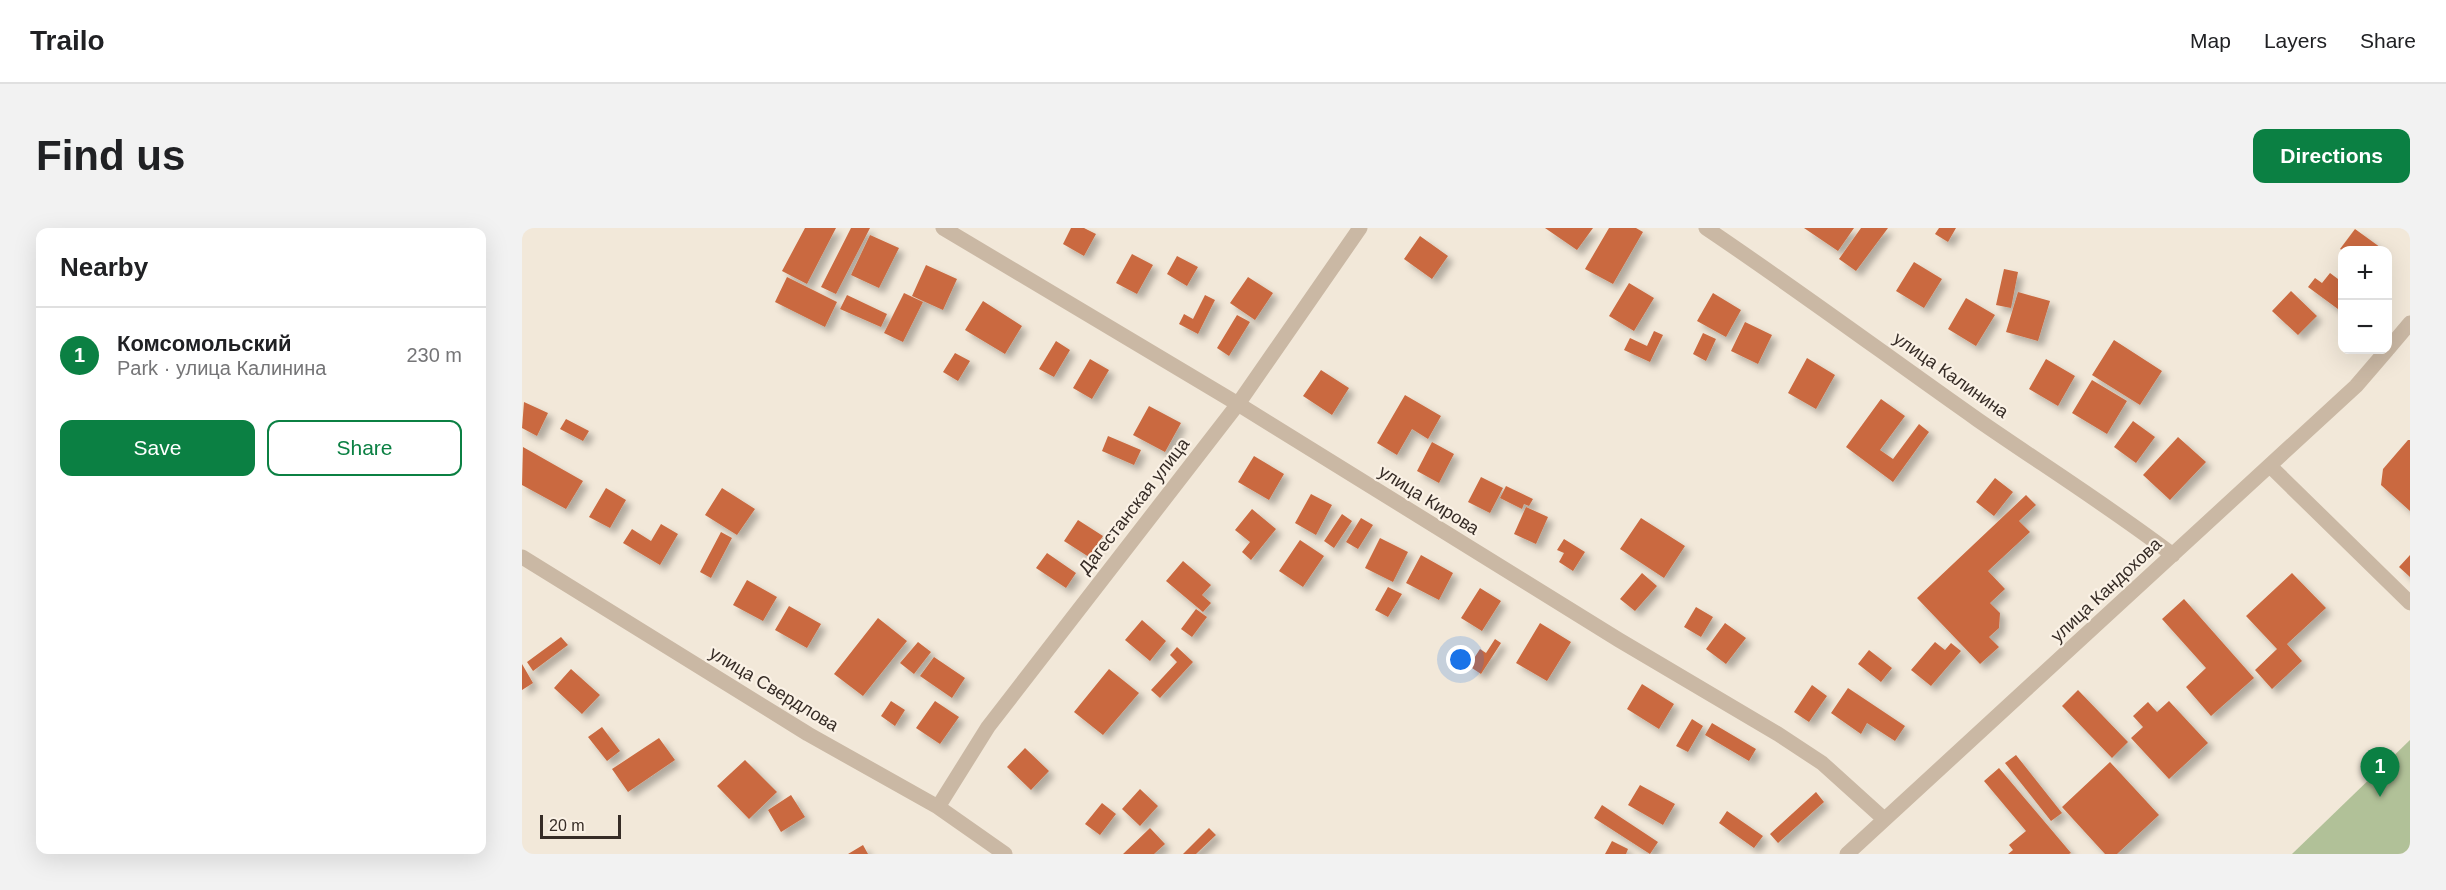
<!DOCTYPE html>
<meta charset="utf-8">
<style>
body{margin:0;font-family:Helvetica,sans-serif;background:#f2f2f2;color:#202124}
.controls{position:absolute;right:18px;top:18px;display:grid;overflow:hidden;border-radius:12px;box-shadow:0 6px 24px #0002}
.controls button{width:54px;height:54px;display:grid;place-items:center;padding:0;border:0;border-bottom:2px solid #e0e0e0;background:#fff;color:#202124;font:30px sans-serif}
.scale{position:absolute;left:18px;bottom:15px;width:81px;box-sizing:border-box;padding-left:6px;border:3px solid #362c26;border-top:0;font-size:16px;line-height:21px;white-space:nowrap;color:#362c26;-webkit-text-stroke:4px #faf1e5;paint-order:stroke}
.you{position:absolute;left:939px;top:432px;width:21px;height:21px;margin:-15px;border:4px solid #fff;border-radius:50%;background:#1a73e8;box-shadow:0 0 0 9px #1a73e833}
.badge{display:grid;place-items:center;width:39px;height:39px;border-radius:50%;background:#0b8043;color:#fff;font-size:20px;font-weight:700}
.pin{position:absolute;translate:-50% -50px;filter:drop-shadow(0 2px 3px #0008)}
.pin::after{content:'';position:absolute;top:32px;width:21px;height:18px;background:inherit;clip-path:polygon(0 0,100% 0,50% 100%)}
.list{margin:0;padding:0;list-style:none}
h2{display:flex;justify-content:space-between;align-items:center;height:78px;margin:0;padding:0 24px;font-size:26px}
h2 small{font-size:20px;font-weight:400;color:#757577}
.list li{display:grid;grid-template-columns:39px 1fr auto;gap:18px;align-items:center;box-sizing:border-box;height:96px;padding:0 24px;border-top:2px solid #e0e0e0}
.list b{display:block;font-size:22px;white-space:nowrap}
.list p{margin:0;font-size:20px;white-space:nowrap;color:#757577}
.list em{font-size:20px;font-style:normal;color:#757577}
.actions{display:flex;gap:12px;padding:18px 24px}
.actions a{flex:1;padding:14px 0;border:2px solid #0b8043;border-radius:12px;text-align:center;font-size:21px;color:#0b8043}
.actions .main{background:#0b8043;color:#fff}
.map{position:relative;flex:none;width:1888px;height:626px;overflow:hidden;border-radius:12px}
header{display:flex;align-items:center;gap:36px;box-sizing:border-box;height:84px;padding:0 30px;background:#fff;border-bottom:2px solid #e0e0e0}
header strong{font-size:28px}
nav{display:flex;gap:33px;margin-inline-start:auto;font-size:21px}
.intro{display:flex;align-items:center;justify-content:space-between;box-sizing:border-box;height:144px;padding:0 36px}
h1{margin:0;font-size:42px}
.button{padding:15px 27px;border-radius:12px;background:#0b8043;color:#fff;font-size:21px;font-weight:700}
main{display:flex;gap:36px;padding:0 36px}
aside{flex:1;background:#fff;border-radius:12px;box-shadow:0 6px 24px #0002}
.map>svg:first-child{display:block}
</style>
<header>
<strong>Trailo</strong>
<nav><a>Map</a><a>Layers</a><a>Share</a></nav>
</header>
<div class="intro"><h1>Find us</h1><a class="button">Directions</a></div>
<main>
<aside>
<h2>Nearby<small></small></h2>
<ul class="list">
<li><span class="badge">1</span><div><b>Комсомольский</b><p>Park · улица Калинина</p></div><em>230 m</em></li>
</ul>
<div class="actions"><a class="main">Save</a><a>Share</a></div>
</aside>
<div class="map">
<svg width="1888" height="626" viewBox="0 0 1888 626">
<defs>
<filter id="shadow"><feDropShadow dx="5.5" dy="5.5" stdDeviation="3" flood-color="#0004"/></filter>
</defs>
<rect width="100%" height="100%" fill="#f2e8d9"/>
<!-- green -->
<path fill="#b1c198" d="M1888 512V626H1770Z"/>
<!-- building -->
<path fill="#ca693f" filter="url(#shadow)" d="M283 0H314L285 56 260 43Z
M329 0H348L314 66 299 59Z
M549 0H562L574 6 562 28 541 16Z
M1023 0H1071L1055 22Z
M1087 0H1114L1121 4 1091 56 1063 41Z
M1282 0H1332L1316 23Z
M1339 0H1366L1334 43 1317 31Z
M1417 0H1434L1426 14 1413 6Z
M1833 1 1862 22H1820L1818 21Z
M348 7 377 20 357 60 329 47Z
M898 8 926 28 910 51 882 31Z
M610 26 631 37 615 66 594 55Z
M655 28 676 39 665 58 645 46Z
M1392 34 1420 51 1402 80 1374 63Z
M404 37 435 51 421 82 390 68Z
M1482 41 1496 44 1489 80 1474 77Z
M1808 45 1820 54V84L1786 59 1793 50 1800 55Z
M265 49 315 74 303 99 253 74Z
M726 49 751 65 733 92 708 75Z
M1107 55 1132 70 1112 103 1087 88Z
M1769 63 1795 88 1776 107 1750 83Z
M1496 64 1528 73 1516 113 1484 104Z
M382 65 401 74 381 114 362 105Z
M1191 65 1219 82 1204 109 1175 93Z
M325 67 365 86 359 99 318 81Z
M683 67 693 72 676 106 657 96 662 86 671 91Z
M1444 70 1473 87 1454 118 1426 101Z
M461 73 500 98 483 126 443 102Z
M715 87 728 94 707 128 695 120Z
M1223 94 1250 107 1236 136 1209 123Z
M1132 103 1141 107 1128 134 1102 122 1108 110 1125 118Z
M1181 105 1194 111 1184 133 1171 126Z
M1592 112 1640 143 1618 177 1570 147Z
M534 113 548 122 532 149 517 141Z
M433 125 448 133 436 153 421 144Z
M1285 130 1313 147 1294 181 1266 165Z
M568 131 587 142 570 171 551 160Z
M1524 131 1553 148 1536 178 1507 161Z
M799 142 827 160 810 187 781 168Z
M1570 152 1605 173 1585 206 1550 185Z
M883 167 919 188 906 211 890 201 875 227 855 215Z
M1359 171 1383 188 1358 222 1371 231 1397 196 1407 204 1371 254 1324 219Z
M2 174 26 185 15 208 0 200Z
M627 178 659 195 643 224 611 207Z
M44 191 67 203 61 213 38 201Z
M1611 193 1633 209 1614 235 1592 219Z
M586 208 619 222 612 237 580 223Z
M1656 209 1684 234 1648 272 1621 247Z
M1886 212H1888V283L1859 257 1861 241Z
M910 214 932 226 917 255 895 243Z
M1 219 61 253 44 281 0 257Z
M732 228 762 246 747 272 716 254Z
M959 249 981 260 968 285 946 274Z
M1473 250 1491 264 1472 288 1454 274Z
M984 258 1011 271 1007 278 1002 276 1000 281 978 270Z
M84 260 104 272 88 300 67 289Z
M200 260 233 281 215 307 183 287Z
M789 266 810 277 794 307 773 295Z
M1504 267 1514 277 1497 293 1508 304 1466 343 1483 361 1468 375 1478 385 1477 400 1467 409 1477 419 1458 436 1395 370Z
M1004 279 1026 289 1014 316 992 306Z
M730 281 754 301 729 332 720 324 728 314 713 302Z
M820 286 830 293 812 320 802 313Z
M839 290 851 297 836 321 824 314Z
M1119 290 1163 318 1142 350 1098 321Z
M556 292 581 308 567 329 542 313Z
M139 296 156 306 138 337 101 315 110 301 129 313Z
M199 304 210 310 189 350 178 344Z
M858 310 886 324 871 354 843 340Z
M1042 311 1063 324 1051 343 1037 334 1042 325 1035 322Z
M778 312 802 328 781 359 757 343Z
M525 325 554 345 544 360 514 340Z
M899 327 931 345 917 372 884 355Z
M1888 327V349L1877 339Z
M661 333 689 357 680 367 689 375 681 384 644 353Z
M1120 345 1135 358 1113 383 1098 371Z
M1770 345 1804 380 1765 416 1780 433 1750 461 1733 442 1755 421 1724 388Z
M225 352 255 369 241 393 211 377Z
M866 359 880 366 866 389 853 382Z
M958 360 979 373 960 403 939 390Z
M1662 371 1732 450 1689 488 1664 459 1684 440 1640 391Z
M267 378 299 396 285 420 253 402Z
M1174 379 1191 389 1179 409 1162 399Z
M674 381 685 389 670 409 659 401Z
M356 390 385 413 341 468 312 446Z
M620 392 644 413 628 433 603 412Z
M1018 395 1049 414 1025 453 994 435Z
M1203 395 1224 410 1204 436 1184 421Z
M39 409 46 417 11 443 5 434Z
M973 411 979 415 959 446 947 438 958 421 964 425Z
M396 414 409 424 392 446 378 435Z
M1413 414 1423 422 1429 415 1439 423 1409 458 1389 442Z
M655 419 671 434 638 470 629 462 655 434 648 427Z
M1347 422 1370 440 1359 454 1336 436Z
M412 429 443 450 430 470 398 448Z
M0 436 11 455 0 462Z
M49 441 78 467 60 486 32 460Z
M587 441 617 465 581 507 552 484Z
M1120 456 1152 476 1137 501 1105 481Z
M1290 457 1305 468 1287 494 1272 484Z
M1326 460 1383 498 1373 513 1345 495 1339 506 1309 485Z
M1556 462 1606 514 1590 530 1540 478Z
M369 473 383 482 373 498 359 488Z
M413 473 437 489 418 516 394 500Z
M1647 473 1686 515 1647 551 1609 510 1621 499 1611 488 1626 474 1635 484Z
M1170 491 1181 498 1166 524 1154 518Z
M1190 495 1234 521 1227 533 1183 507Z
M80 499 98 523 85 533 66 509Z
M137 510 153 532 106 564 90 541Z
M503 520 527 543 509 562 485 539Z
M1494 527 1540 585 1529 593 1483 535Z
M223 532 255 564 227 591 195 558Z
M1588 534 1637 587 1595 626H1583L1540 579Z
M1477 540 1549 625 1547 626H1486L1491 622 1487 617 1504 603 1462 553Z
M1118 557 1153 576 1141 597 1106 577Z
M618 561 636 578 618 598 600 581Z
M1294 564 1302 574 1256 615 1248 606Z
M269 567 283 589 259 604 246 582Z
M580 575 594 586 578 607 563 596Z
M1080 577 1136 614 1128 626 1072 590Z
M1205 583 1241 608 1232 620 1197 595Z
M628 600 643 616 632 626H601Z
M687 600 694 607 674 626H661Z
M1090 613 1106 621 1104 626H1083Z
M341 617 346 626H326Z"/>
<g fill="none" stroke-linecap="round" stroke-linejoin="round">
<!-- minor -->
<path stroke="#cab8a4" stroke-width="15" d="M421 0 716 176 1097 412 1256 506 1300 535 1362 591
M1184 0C1276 62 1365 128 1456 192 1521 237 1588 279 1651 327
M1866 121 1888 95
M1748 238 1888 375
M0 329 286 506 416 579 483 626
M416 579 466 499 716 176 838 0
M1325 626 1834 158 1865 122"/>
</g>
<g text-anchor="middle" stroke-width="4.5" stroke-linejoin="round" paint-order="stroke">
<!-- street labels -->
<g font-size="18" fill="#362c26" stroke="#faf1e5">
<text transform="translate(1429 147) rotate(35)" y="6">улица Калинина</text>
<text transform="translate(907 272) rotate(32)" y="6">улица Кирова</text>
<text transform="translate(612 278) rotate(-52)" y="6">Дагестанская улица</text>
<text transform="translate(1584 362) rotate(-43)" y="6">улица Кандохова</text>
<text transform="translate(252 461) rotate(31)" y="6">улица Свердлова</text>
</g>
</g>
</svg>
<div class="controls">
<button>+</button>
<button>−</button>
</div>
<div class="scale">20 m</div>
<div class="you"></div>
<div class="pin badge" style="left:1858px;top:569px">1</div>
</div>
</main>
